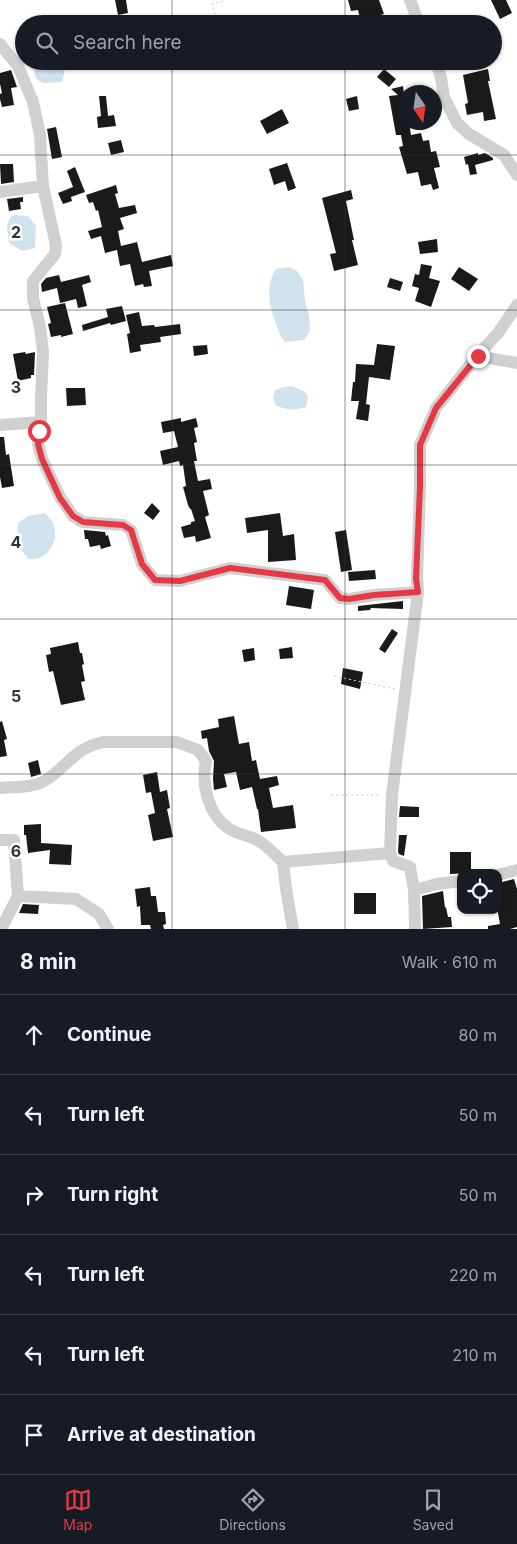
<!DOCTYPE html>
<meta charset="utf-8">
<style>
body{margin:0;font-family:Inter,sans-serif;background:#20242c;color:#f1f3f6}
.controls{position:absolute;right:15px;bottom:15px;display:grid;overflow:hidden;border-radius:10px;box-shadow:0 1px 4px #0004}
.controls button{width:45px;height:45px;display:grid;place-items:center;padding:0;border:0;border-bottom:1px solid #363941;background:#171b24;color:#f1f3f6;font:25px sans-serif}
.compass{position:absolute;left:397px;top:85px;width:45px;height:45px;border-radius:50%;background:#171b24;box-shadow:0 1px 4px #0004;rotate:167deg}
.stop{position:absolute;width:15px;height:15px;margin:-11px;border:4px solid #e63946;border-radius:50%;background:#fff}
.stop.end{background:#e63946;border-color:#fff;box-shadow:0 1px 5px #0008}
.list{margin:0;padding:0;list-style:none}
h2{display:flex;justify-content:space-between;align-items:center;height:65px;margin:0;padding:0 20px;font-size:21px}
h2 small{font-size:16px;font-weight:400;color:#9ea1a6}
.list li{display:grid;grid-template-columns:32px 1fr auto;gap:15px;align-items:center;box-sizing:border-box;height:80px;padding:0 20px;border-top:1px solid #363941}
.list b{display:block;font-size:19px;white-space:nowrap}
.list em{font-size:16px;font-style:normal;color:#9ea1a6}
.icon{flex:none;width:28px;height:28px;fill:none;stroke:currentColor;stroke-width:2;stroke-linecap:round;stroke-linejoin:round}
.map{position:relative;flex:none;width:517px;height:929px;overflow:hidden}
.search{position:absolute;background:#171b24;box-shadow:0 1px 4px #0004;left:15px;right:15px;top:15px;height:55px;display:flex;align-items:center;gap:12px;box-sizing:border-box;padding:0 18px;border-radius:28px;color:#9ea1a6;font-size:19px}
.sheet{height:545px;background:#171b24}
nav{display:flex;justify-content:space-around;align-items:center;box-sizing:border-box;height:70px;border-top:1px solid #363941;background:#171b24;font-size:14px;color:#9ea1a6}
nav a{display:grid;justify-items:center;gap:2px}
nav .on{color:#e63946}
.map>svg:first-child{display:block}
</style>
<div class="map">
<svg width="517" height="929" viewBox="0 0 517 929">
<rect width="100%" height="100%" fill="#fff"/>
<!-- water -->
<path fill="#cfe2ee" d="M32 61H67L62 82 43 83 36 79Z
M16 215 28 216 36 226 35 248 22 251 9 243 7 226 10 217Z
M288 267 297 271 303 280 305 301 309 315 310 330 304 340 285 342C280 337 279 330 276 324 269 305 265 287 276 269Z
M292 386 305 392 308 397 306 407C295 411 286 410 275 405L273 397 275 390 284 387Z
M45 513C47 516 51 519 53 523 61 540 47 562 28 559L17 544 18 523 28 516Z"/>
<!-- building -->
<path fill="#1a1a1a" d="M115 0H126L128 13 118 15Z
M348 0H379L384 14 373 17 374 19 361 23 358 10 351 11Z
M491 0H506L512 13 500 19Z
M384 69 396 79 389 87 377 77Z
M488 69 490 81H488L496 119 484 121 483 112 467 115 465 104 468 103 463 75Z
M11 70 17 87 11 88 14 105 2 107 0 99V94L2 93 0 84V73Z
M403 86 404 94V122H409L411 135 421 133 423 141 429 140 431 152 436 151 440 167 434 168 439 188 433 190 431 184 421 186 418 172 407 174 399 147 403 146 401 135H396L389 96 398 95 391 89Z
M99 96H106L108 116 114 115 116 126 98 128 97 117 101 116Z
M357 96 359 109 349 111 346 99Z
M282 109 289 123 267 134 260 121Z
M56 127 62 157 52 159 47 129Z
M121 140 124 152 111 155 108 143Z
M478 153V155L485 153 493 158V160L475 165 477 174 470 175 468 164 466 165 464 157Z
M287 163 296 188 288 191 285 181 274 185 269 169Z
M0 164H13L14 182 1 184Z
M75 167 85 192 71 197 72 201 63 204 58 193 73 187 67 171Z
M116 185 118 193 115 194 119 208 135 205 137 213 120 218 124 229 118 231 121 246 137 242 142 262 171 255 173 266 149 271 152 286 144 287 143 284 135 286 130 264 120 266 117 250 105 253 101 236 91 239 88 231 102 227 98 210 96 211 93 202 89 203 86 195Z
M351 190 353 199 346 201 354 240H352L358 265 334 271 330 254 336 253 322 198Z
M23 197V202H20L21 209 9 211 7 199Z
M437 239 438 252 420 254 418 242Z
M421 264 432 266 429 278 440 281 431 307 415 301 419 288 412 286 415 274 419 275Z
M459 267 478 279 469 291 451 279Z
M59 275 61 282 89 275 91 282 82 285 87 306 78 308 76 299 60 303 57 288 42 292 41 284 46 278Z
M390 278 403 282 400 291 387 287Z
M65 303 73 334 61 337V335L51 337 48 324 51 323 47 307Z
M122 306 126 321 111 325 110 323 83 331 82 325 108 317 106 309Z
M139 312 142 326 154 325 155 327 180 324 181 334 160 337 161 342 140 345 141 351 130 353 127 334 130 333 126 315Z
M377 344 395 346 390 380 369 377 366 404 370 405 368 421 356 419 359 401H351L353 382H355L356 364 374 365Z
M207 345 208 354 194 356 193 346Z
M25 352 26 354 35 352 34 375H31V378L18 381 13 354Z
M66 388H85L86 405 67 406Z
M181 418V422L196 418 198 427 194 428 197 442 194 443 197 461H194L198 481 210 479 212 489 203 491 209 515 205 517 211 538 196 542 195 536 184 538 181 527 191 524V522L195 521 191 509H190L188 505 183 487 186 486 183 465 180 466 179 461 163 465 160 451 178 447 174 431 163 433 161 422Z
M0 437H4L6 455 9 454 14 486 2 488 0 477Z
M152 503 160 511 153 520 144 513Z
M280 513 283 536 294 534 296 560 268 562V530L247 533 245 518Z
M84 530 105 532 106 536 108 535 111 546 101 549 100 545 90 547 88 539H85Z
M346 530 352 570 341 572 335 532Z
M375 570 376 579 349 581 348 572Z
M289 586 314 590 311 609 286 605Z
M403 601V609L371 608 370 610 358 611V606Z
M392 629 398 633 385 653 379 649Z
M78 642 80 653H82L84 664 82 665 85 681 81 682 85 700 61 705 53 671 49 672 46 655 51 654 50 648Z
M292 647 293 658 280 659 279 649Z
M254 648 255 660 244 662 242 650Z
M343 668 363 672 360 689 341 684Z
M234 716 239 744 249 742 252 761 256 760 260 779 277 776 279 785 269 788 273 808 293 805 296 828 261 832 258 809H257L252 787 240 790 236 772 224 774 227 787 214 790 213 779 214 761 209 751 207 738 202 739 201 731 219 727 218 719Z
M2 721 7 739 4 740 7 756 0 757V722Z
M38 760 41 774 31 777 28 763Z
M157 772 160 792 167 790 170 808 167 809 173 837 153 841 148 815 155 813 151 792 146 793 143 775Z
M400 806 419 807V817H399Z
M41 824V843L72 845 71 865 49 864 50 850 28 853 26 835H24V825Z
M399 835H407L404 856 399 854 398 852Z
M450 852H471V873L450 874Z
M514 879 517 889V927L510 929H488V926L500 924 498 913V883Z
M150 887 151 896H156L158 912H165L166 924 163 925 164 929H151L150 925H141L140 906 137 907 135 889Z
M443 891 445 908 446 907 448 917H451L452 927 423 929 422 896Z
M354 893H376V914H354Z
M23 904 39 905 38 914 19 913Z"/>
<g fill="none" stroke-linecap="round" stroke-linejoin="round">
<!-- path -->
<path stroke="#cdcdcd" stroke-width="1" stroke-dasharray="2.5 2.5" stroke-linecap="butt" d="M161 24 171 21 172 24
M218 24 212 4 226 0
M19 51 24 50
M334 676 395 689
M331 795H381"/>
<!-- minor -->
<path stroke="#d0d0d0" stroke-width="12" d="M410 0 419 24
M0 44 18 66 33 102 40 135 43 186 56 245 55 254 33 281V298L40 327 43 352 41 398V422L38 444 42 459 60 497 73 516 83 522 123 525 131 530 142 564 155 580 180 581 230 568 325 580 340 598 349 599 374 595 418 592
M436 61 441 78 444 97 457 123 469 134 504 155 517 175
M0 192 43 186
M477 356 498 333 517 305
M0 425 41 422
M0 788C14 787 33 788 46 780 68 766 73 749 103 742H177L198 750 206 761C201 784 208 814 228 828 236 834 248 835 257 840 267 845 275 855 283 862
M0 840H14L18 896
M498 875 517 870
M414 890 437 884 461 881
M1 929 18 896 76 899 99 914 108 929
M293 929 286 889 283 862 390 853
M415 929 414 890 410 867 393 861 390 853 392 795 418 592 417 579 420 487V445L436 408 477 356 517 363"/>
</g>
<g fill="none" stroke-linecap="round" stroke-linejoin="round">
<!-- route -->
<path stroke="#e63946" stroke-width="6" d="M39 431 38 444 42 459 60 498 73 516 83 522 123 525 131 530 142 564 155 580 180 581 230 568 325 580 340 598 349 599 374 595 418 592 416 579 420 487V445L436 408 478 356"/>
</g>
<!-- grid -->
<path fill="none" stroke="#333" stroke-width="1" stroke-opacity="0.55" d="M172 0V24M345 0V24M172 61V929M345 61V929M0 155H517M0 310H517M0 465H517M0 619H517M0 774H517"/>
<g font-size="16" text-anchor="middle" font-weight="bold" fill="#333" stroke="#fff" stroke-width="5" stroke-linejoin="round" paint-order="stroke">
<text x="16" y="238">2</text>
<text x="16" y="393">3</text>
<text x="16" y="548">4</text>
<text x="16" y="702">5</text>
<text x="16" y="857">6</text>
</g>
</svg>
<div class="controls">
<button><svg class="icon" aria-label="locate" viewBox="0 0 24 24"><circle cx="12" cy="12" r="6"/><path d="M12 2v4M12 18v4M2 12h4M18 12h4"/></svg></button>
</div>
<svg class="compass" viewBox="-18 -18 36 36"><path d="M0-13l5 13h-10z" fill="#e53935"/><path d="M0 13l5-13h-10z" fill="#9ea1a6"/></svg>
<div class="stop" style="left:39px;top:431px"></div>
<div class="stop end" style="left:478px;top:356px"></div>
<div class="search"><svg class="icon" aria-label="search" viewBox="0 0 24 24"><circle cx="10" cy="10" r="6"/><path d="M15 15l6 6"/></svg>Search here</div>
</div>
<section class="sheet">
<h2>8 min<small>Walk · 610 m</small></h2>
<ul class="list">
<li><svg class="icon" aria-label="ahead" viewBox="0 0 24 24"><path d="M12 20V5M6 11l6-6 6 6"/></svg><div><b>Continue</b></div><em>80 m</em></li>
<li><svg class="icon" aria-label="left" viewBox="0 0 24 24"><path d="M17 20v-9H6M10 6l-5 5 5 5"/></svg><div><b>Turn left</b></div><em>50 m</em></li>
<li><svg class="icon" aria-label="right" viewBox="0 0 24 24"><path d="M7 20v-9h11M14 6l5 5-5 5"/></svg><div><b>Turn right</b></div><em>50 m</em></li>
<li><svg class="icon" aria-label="left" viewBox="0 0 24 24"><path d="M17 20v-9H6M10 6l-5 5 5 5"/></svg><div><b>Turn left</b></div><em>220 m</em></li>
<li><svg class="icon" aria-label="left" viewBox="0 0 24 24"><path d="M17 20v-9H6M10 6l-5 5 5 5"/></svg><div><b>Turn left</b></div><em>210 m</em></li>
<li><svg class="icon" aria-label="arrive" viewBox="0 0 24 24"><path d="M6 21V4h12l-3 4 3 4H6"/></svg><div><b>Arrive at destination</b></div></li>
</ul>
</section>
<nav>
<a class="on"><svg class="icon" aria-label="map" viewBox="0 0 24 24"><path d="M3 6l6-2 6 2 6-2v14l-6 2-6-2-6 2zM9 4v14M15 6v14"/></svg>Map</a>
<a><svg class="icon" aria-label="directions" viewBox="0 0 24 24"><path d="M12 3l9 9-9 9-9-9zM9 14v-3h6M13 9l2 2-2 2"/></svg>Directions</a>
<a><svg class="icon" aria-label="saved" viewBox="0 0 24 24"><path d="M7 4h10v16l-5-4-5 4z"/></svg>Saved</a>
</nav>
